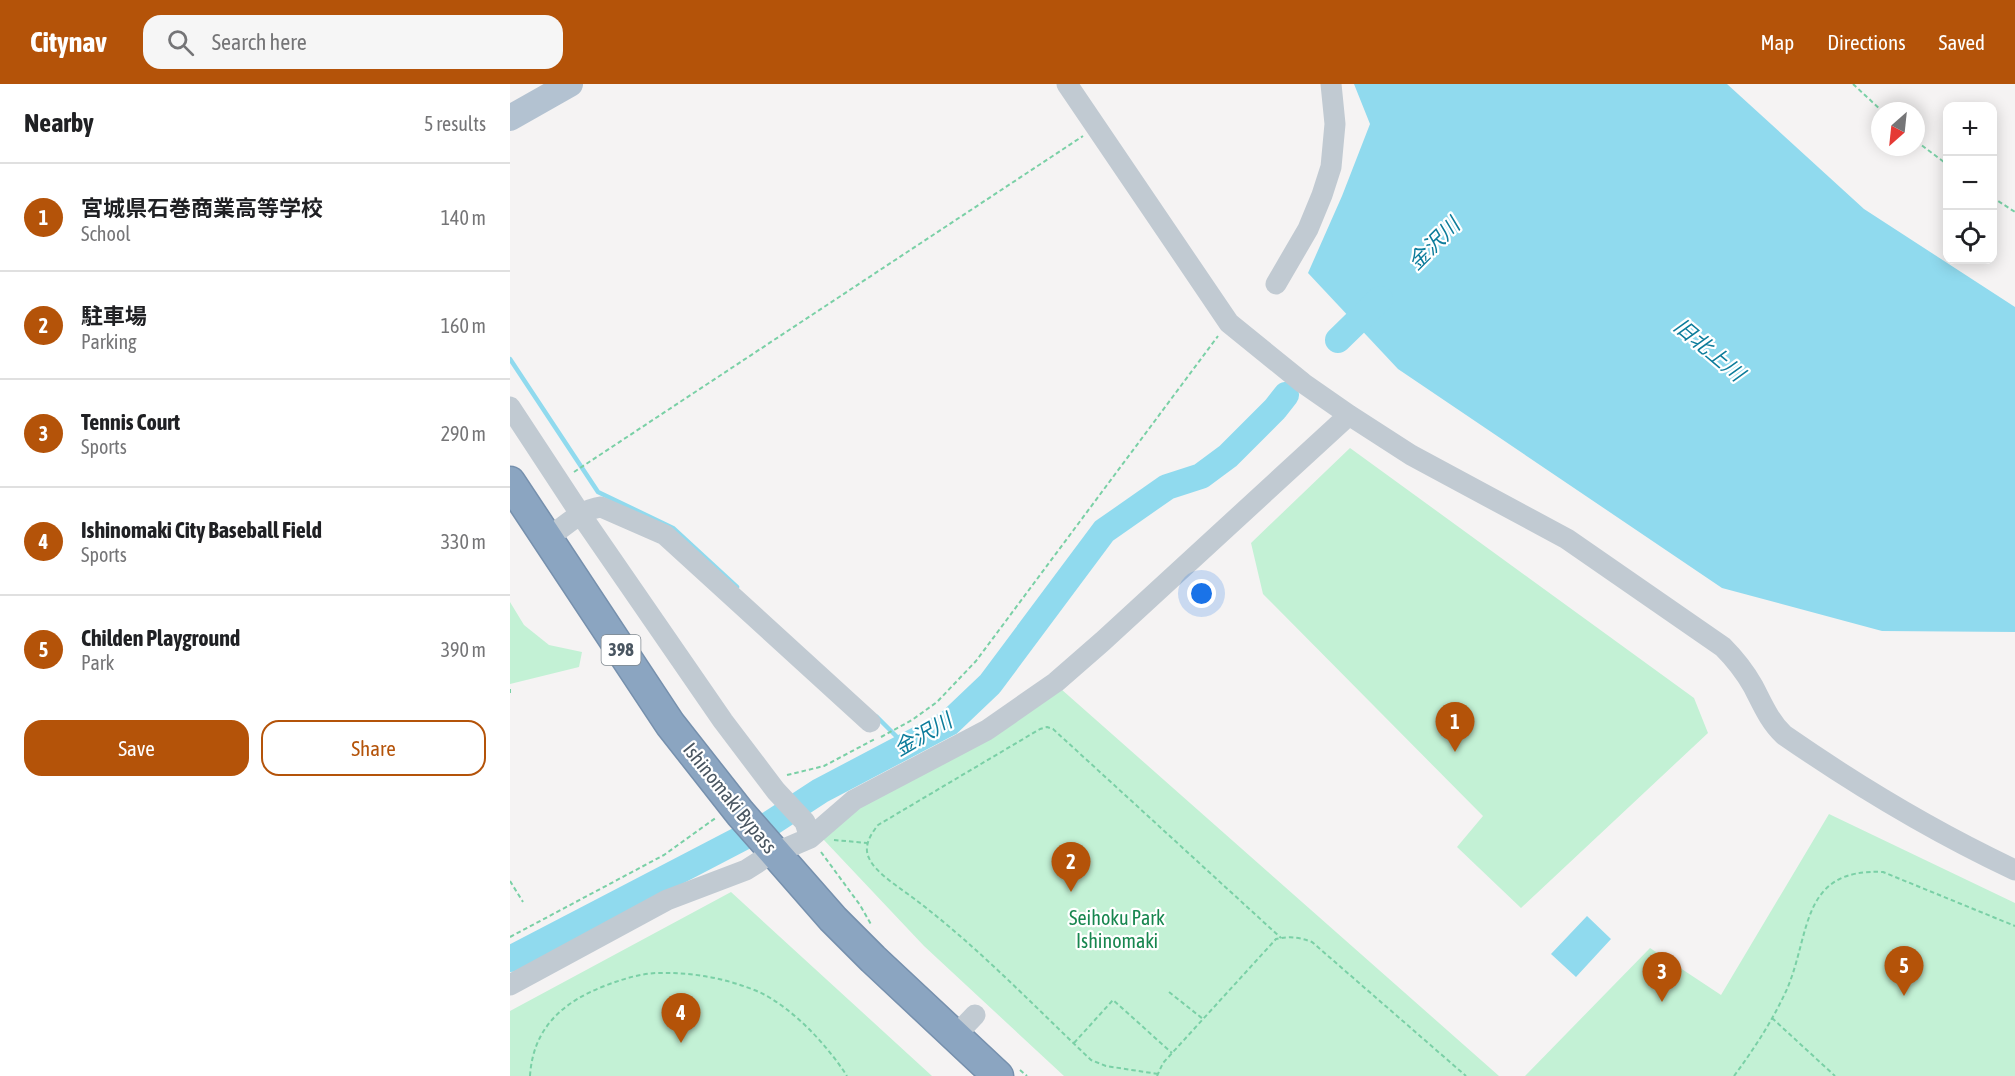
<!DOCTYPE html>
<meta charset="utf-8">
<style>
body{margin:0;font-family:"Asap Condensed","Noto Sans JP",sans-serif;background:#f6f6f6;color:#202124}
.controls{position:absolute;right:18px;top:18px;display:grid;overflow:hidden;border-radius:12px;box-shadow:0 3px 15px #0003}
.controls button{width:54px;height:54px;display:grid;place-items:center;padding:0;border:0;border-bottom:2px solid #e0e0e0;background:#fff;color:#202124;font:30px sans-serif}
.compass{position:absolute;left:1361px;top:18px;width:54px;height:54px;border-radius:50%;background:#fff;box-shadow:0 3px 15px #0003;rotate:207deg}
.you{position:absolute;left:692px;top:510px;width:21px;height:21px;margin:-15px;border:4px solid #fff;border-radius:50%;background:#1a73e8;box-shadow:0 0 0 9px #1a73e833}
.badge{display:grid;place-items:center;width:39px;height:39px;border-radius:50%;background:#b45309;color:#fff;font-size:20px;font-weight:700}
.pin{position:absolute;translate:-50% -50px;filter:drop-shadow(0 2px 3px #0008)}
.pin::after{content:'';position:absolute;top:32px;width:21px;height:18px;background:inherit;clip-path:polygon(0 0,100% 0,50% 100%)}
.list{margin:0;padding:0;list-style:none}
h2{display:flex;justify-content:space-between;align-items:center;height:78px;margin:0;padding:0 24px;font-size:26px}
h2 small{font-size:20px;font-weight:400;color:#757577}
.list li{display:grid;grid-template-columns:39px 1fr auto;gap:18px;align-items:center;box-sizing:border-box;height:108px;padding:0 24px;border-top:2px solid #e0e0e0}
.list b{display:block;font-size:22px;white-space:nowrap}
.list p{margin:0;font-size:20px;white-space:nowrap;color:#757577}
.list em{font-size:20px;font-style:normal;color:#757577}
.actions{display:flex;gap:12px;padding:18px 24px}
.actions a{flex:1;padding:14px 0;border:2px solid #b45309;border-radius:18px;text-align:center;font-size:21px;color:#b45309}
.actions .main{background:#b45309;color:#fff}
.icon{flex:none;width:33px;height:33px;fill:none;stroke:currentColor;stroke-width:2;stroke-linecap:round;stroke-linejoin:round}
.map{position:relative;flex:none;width:1505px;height:992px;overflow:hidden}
header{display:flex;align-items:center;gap:36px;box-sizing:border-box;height:84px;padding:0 30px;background:#b45309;color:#fff}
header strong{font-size:28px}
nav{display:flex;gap:33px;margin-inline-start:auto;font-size:21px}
.search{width:420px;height:54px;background:#f6f6f6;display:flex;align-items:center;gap:15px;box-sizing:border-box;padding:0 21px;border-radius:18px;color:#757577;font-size:22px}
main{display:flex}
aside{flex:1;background:#fff}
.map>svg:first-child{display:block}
</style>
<header>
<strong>Citynav</strong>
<div class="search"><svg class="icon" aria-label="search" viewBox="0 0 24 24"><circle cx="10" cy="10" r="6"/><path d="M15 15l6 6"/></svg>Search here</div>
<nav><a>Map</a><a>Directions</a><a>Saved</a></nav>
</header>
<main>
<aside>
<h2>Nearby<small>5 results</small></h2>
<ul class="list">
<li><span class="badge">1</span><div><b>宮城県石巻商業高等学校</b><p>School</p></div><em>140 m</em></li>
<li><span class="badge">2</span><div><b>駐車場</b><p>Parking</p></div><em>160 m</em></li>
<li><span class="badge">3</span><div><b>Tennis Court</b><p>Sports</p></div><em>290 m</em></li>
<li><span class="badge">4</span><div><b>Ishinomaki City Baseball Field</b><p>Sports</p></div><em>330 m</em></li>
<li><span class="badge">5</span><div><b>Childen Playground</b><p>Park</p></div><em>390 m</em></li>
</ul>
<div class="actions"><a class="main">Save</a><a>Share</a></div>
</aside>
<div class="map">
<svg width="1505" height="992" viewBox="0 0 1505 992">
<rect width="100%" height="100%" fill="#f5f3f3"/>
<!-- green -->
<path fill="#c3f1d5" d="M840 364 1184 614 1198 649 1011 824 947 763 973 732 753 510 741 459Z
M0 518 14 541 39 561 72 568 69 583 0 600Z
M551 605 989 992H554L414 862 313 755 347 724Z
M1319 730 1505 819V992H1015L1140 864 1211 911Z
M221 808 422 992H0V927Z"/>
<!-- water -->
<path fill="#90daee" d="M844 0H1217L1354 125 1505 223V548L1372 547 1212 504 888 285 798 189 832 112 860 40Z
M1077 832 1101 855 1066 893 1041 870Z"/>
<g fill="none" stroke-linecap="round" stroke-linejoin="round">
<!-- stream -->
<path stroke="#90daee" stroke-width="4.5" d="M0 275 88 408 163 444 227 503
M367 633 387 653 394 662"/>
<!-- river -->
<path stroke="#90daee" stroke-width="26" d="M828 256 870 215
M0 875 261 739 310 707 439 639 480 600 594 447 657 403 691 392 718 372 765 325 776 311"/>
<!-- highway casing -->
<g stroke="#7690ad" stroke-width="33">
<path id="highway" d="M0 398 160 640 230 729 323 835 363 875 488 992"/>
</g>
<!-- path -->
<path stroke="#7ad0a6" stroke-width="2" stroke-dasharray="4.5 3" stroke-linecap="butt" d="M1343 0 1372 27
M1406 57 1438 81
M1482 113 1505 128
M64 388 573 52
M0 605V609
M371 653 402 636 427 618 466 577 708 252
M277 691 314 682 365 655
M324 756 357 759
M311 768 350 821 362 842
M0 797 13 818
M0 853 154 771 207 733
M659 908 693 935
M1262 934 1325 992
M564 959 603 916 662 969
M510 986 517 992
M648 990 596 982 581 976C524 922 469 864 406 816 393 806 365 789 359 774 353 762 361 750 368 741L530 645 537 643 543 645 771 854
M20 992C23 943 54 917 97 901 113 895 129 890 146 889 182 888 216 894 249 908 283 924 317 961 337 992
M647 992 653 979 766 855C780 852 789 853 802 858L956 992
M1224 992C1244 965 1263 936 1277 905 1301 849 1290 784 1373 788L1505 842"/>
<!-- minor -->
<path stroke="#c1cad2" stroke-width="21" d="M557 0 719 239 793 299 839 331 901 371 1057 455 1213 563C1225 575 1235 588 1243 602 1252 619 1259 637 1274 651 1349 703 1422 747 1505 786
M766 200 798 145 812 111 821 83 825 40 821 0
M0 323 71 431 213 637 266 707 295 738 300 754
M37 455C52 444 72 425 91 423L155 451 360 638
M265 769 300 754 344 716 477 646 546 598 593 557 839 331
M0 901 157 816 236 786 250 777
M445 952 465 931"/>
<!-- major -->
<path stroke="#b3c2d1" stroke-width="26" d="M0 34 60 0"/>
<!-- highway -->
<use href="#highway" stroke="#8ba5c1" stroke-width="30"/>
</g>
<g text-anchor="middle" stroke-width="4.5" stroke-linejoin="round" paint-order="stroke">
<!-- shield labels -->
<rect fill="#fff" stroke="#808990" stroke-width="1.5" x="91.5" y="551" width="39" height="30" rx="4.5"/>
<g font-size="18" font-weight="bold" fill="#4a5661">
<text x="111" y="572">398</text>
</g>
<!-- street labels -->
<g font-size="20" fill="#4a5661" stroke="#fff">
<text transform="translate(220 714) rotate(51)" y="7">Ishinomaki Bypass</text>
</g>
<!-- park labels -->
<g font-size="20" fill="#17864f" stroke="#fff">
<text x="607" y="841">Seihoku Park<tspan x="607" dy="23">Ishinomaki</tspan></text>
</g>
<!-- water labels -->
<g font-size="21" font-style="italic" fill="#0c7c9b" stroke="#fff">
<text transform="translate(924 160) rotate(-45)" y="7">金沢川</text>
<text transform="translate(1199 266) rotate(40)" y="7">旧北上川</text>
<text transform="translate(413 651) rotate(-30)" y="7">金沢川</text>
</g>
</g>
</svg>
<div class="controls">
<button>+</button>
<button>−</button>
<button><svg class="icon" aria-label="locate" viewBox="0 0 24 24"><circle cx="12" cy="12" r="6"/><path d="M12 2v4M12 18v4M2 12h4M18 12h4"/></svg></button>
</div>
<svg class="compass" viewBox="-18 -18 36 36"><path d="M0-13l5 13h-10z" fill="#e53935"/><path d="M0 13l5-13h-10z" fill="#757577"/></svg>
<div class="you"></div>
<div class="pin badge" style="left:945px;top:668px">1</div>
<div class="pin badge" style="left:561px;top:808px">2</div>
<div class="pin badge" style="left:1152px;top:918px">3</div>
<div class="pin badge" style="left:171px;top:959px">4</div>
<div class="pin badge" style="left:1394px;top:912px">5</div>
</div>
</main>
